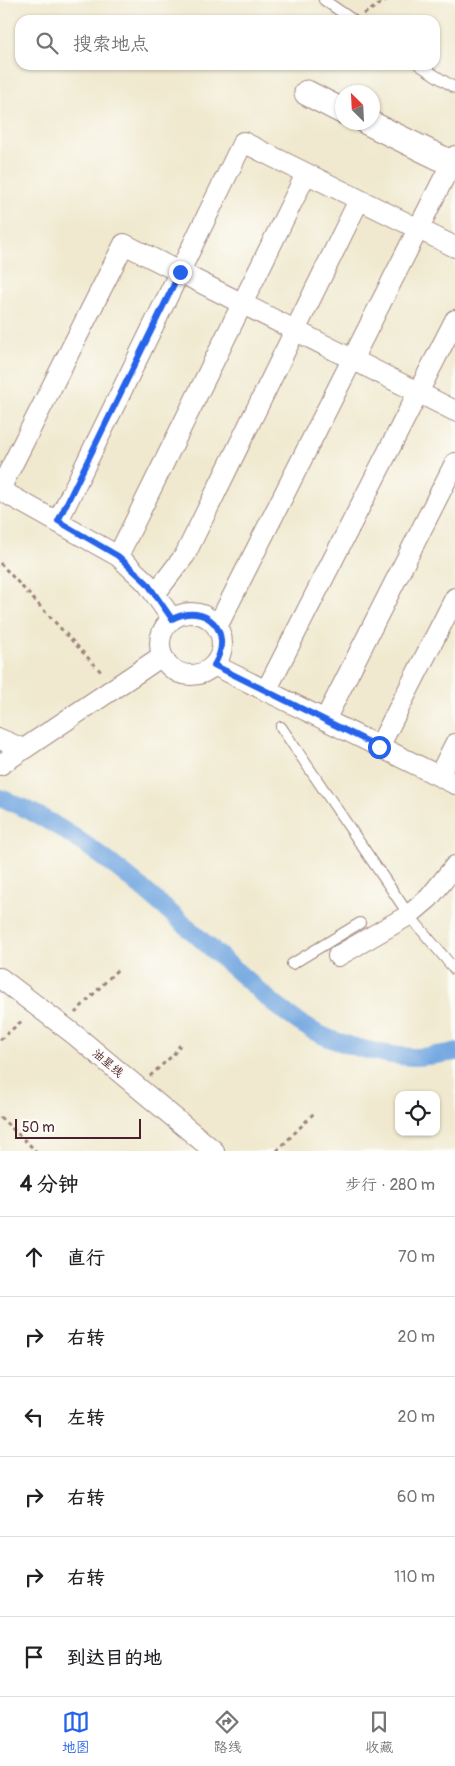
<!DOCTYPE html>
<html lang="zh">
<meta charset="utf-8">
<style>
body{margin:0;font-family:Pangolin,"LXGW WenKai TC",sans-serif;background:#f6f6f6;color:#202124}
.controls{position:absolute;right:15px;bottom:15px;display:grid;overflow:hidden;border-radius:10px;box-shadow:0 1px 4px #0004}
.controls button{width:45px;height:45px;display:grid;place-items:center;padding:0;border:0;border-bottom:1px solid #e0e0e0;background:#fff;color:#202124;font:25px sans-serif}
.compass{position:absolute;left:335px;top:85px;width:45px;height:45px;border-radius:50%;background:#fff;box-shadow:0 1px 4px #0004;rotate:336deg}
.scale{position:absolute;left:15px;bottom:12px;width:126px;box-sizing:border-box;padding-left:5px;border:2px solid #4a1f2b;border-top:0;font-size:14px;line-height:18px;white-space:nowrap;color:#4a1f2b;-webkit-text-stroke:4px #fdfcf7;paint-order:stroke}
.stop{position:absolute;width:15px;height:15px;margin:-11px;border:4px solid #2563eb;border-radius:50%;background:#fff}
.stop.end{background:#2563eb;border-color:#fff;box-shadow:0 1px 5px #0008}
.list{margin:0;padding:0;list-style:none}
h2{display:flex;justify-content:space-between;align-items:center;height:65px;margin:0;padding:0 20px;font-size:21px}
h2 small{font-size:16px;font-weight:400;color:#757577}
.list li{display:grid;grid-template-columns:32px 1fr auto;gap:15px;align-items:center;box-sizing:border-box;height:80px;padding:0 20px;border-top:1px solid #e0e0e0}
.list b{display:block;font-size:19px;white-space:nowrap}
.list em{font-size:16px;font-style:normal;color:#757577}
.icon{flex:none;width:28px;height:28px;fill:none;stroke:currentColor;stroke-width:2;stroke-linecap:round;stroke-linejoin:round}
.map{position:relative;flex:none;width:455px;height:1151px;overflow:hidden}
.search{position:absolute;background:#fff;box-shadow:0 1px 4px #0004;left:15px;right:15px;top:15px;height:55px;display:flex;align-items:center;gap:12px;box-sizing:border-box;padding:0 18px;border-radius:15px;color:#757577;font-size:19px}
.sheet{height:545px;background:#fff}
nav{display:flex;justify-content:space-around;align-items:center;box-sizing:border-box;height:70px;border-top:1px solid #e0e0e0;background:#fff;font-size:14px;color:#757577}
nav a{display:grid;justify-items:center;gap:2px}
nav .on{color:#2563eb}
.map>svg:first-child{display:block}
</style>
<div class="map">
<svg width="455" height="1151" viewBox="0 0 455 1151">
<rect width="100%" height="100%" fill="#fdfcf7"/>
<filter id="ink" filterUnits="userSpaceOnUse"><feTurbulence type="fractalNoise" baseFrequency=".02" numOctaves="2"/><feDisplacementMap in="SourceGraphic" scale="10" xChannelSelector="R" yChannelSelector="G"/><feConvolveMatrix kernelMatrix="1 2 1 2 8 2 1 2 1" color-interpolation-filters="sRGB"/></filter>
<filter id="wash" filterUnits="userSpaceOnUse"><feTurbulence type="fractalNoise" baseFrequency=".0096" numOctaves="4" result="noise"/><feDisplacementMap in="SourceGraphic" scale="20" xChannelSelector="R" yChannelSelector="G"/><feGaussianBlur stdDeviation="1.12" result="paint"/><feColorMatrix in="noise" values="0 0 0 0 0 0 0 0 0 0 0 0 0 0 0 0 0 1.4 0 .05"/><feComposite in="paint" operator="in"/></filter>
<g filter="url(#wash)">
<rect width="100%" height="100%" fill="#f0e9cf"/>
<g fill="none" stroke-linecap="round" stroke-linejoin="round">
<!-- canal -->
<path stroke="#75a8e1" stroke-width="18" d="M0 798C79 827 160 903 223 959 251 983 282 1014 315 1032 341 1045 384 1056 414 1057 427 1057 442 1054 455 1052"/>
</g>
</g>
<g filter="url(#ink)">
<g fill="none" stroke-linecap="round" stroke-linejoin="round">
<!-- service casing -->
<g stroke="#9d847d" stroke-width="12">
<path id="service" d="M324 0 353 20
M419 65 455 88
M281 727 409 915 455 970
M292 964 360 923"/>
</g>
<!-- minor casing -->
<g stroke="#9d847d" stroke-width="22">
<path id="minor" d="M0 489 124 244 455 411
M0 490 118 556 147 583 172 619
M58 521 243 142 455 247
M118 556 306 174
M155 594 185 555 359 200
M160 644a31 31 0 1 1 62 0a31 31 0 1 1-62 0Z
M217 627 455 156
M214 665 455 784
M266 691 455 320
M325 720 455 463
M0 739 23 749
M379 747 455 598
M0 765 162 656
M439 776 455 744
M338 956 409 915 429 898 455 866
M0 978 75 1035 214 1151"/>
</g>
<!-- tertiary casing -->
<g stroke="#9d847d" stroke-width="27">
<path id="tertiary" d="M307 93 342 111
M367 122 455 165"/>
</g>
<!-- path -->
<path stroke="#9d847d" stroke-width="3" stroke-dasharray="4 4" stroke-linecap="butt" d="M364 14 386 0
M0 563 103 674
M75 1013 119 968
M0 1040 24 1019
M150 1076 173 1055 180 1045
M0 1117 36 1151
M277 1151 315 1112"/>
<!-- service -->
<use href="#service" stroke="#fff" stroke-width="10"/>
<!-- minor -->
<use href="#minor" stroke="#fff" stroke-width="20"/>
<!-- tertiary -->
<use href="#tertiary" stroke="#fff" stroke-width="25"/>
</g>
</g>
<g fill="none" stroke-linecap="round" stroke-linejoin="round" filter="url(#ink)">
<!-- route -->
<path stroke="#2563eb" stroke-width="6" d="M180 272 58 521 118 556 147 583 172 619C206 601 235 632 214 665L379 747"/>
</g>
<g text-anchor="middle" stroke-width="4" stroke-linejoin="round" paint-order="stroke">
<!-- street labels -->
<g font-size="12" fill="#4a1f2b" stroke="#fdfcf7">
<text transform="translate(108 1063) rotate(41)" y="4">油星线</text>
</g>
</g>
</svg>
<div class="controls">
<button><svg class="icon" aria-label="locate" viewBox="0 0 24 24"><circle cx="12" cy="12" r="6"/><path d="M12 2v4M12 18v4M2 12h4M18 12h4"/></svg></button>
</div>
<svg class="compass" viewBox="-18 -18 36 36"><path d="M0-13l5 13h-10z" fill="#e53935"/><path d="M0 13l5-13h-10z" fill="#757577"/></svg>
<div class="scale">50 m</div>
<div class="stop" style="left:379px;top:747px"></div>
<div class="stop end" style="left:180px;top:272px"></div>
<div class="search"><svg class="icon" aria-label="search" viewBox="0 0 24 24"><circle cx="10" cy="10" r="6"/><path d="M15 15l6 6"/></svg>搜索地点</div>
</div>
<section class="sheet">
<h2>4 分钟<small>步行 · 280 m</small></h2>
<ul class="list">
<li><svg class="icon" aria-label="ahead" viewBox="0 0 24 24"><path d="M12 20V5M6 11l6-6 6 6"/></svg><div><b>直行</b></div><em>70 m</em></li>
<li><svg class="icon" aria-label="right" viewBox="0 0 24 24"><path d="M7 20v-9h11M14 6l5 5-5 5"/></svg><div><b>右转</b></div><em>20 m</em></li>
<li><svg class="icon" aria-label="left" viewBox="0 0 24 24"><path d="M17 20v-9H6M10 6l-5 5 5 5"/></svg><div><b>左转</b></div><em>20 m</em></li>
<li><svg class="icon" aria-label="right" viewBox="0 0 24 24"><path d="M7 20v-9h11M14 6l5 5-5 5"/></svg><div><b>右转</b></div><em>60 m</em></li>
<li><svg class="icon" aria-label="right" viewBox="0 0 24 24"><path d="M7 20v-9h11M14 6l5 5-5 5"/></svg><div><b>右转</b></div><em>110 m</em></li>
<li><svg class="icon" aria-label="arrive" viewBox="0 0 24 24"><path d="M6 21V4h12l-3 4 3 4H6"/></svg><div><b>到达目的地</b></div></li>
</ul>
</section>
<nav>
<a class="on"><svg class="icon" aria-label="map" viewBox="0 0 24 24"><path d="M3 6l6-2 6 2 6-2v14l-6 2-6-2-6 2zM9 4v14M15 6v14"/></svg>地图</a>
<a><svg class="icon" aria-label="directions" viewBox="0 0 24 24"><path d="M12 3l9 9-9 9-9-9zM9 14v-3h6M13 9l2 2-2 2"/></svg>路线</a>
<a><svg class="icon" aria-label="saved" viewBox="0 0 24 24"><path d="M7 4h10v16l-5-4-5 4z"/></svg>收藏</a>
</nav>
